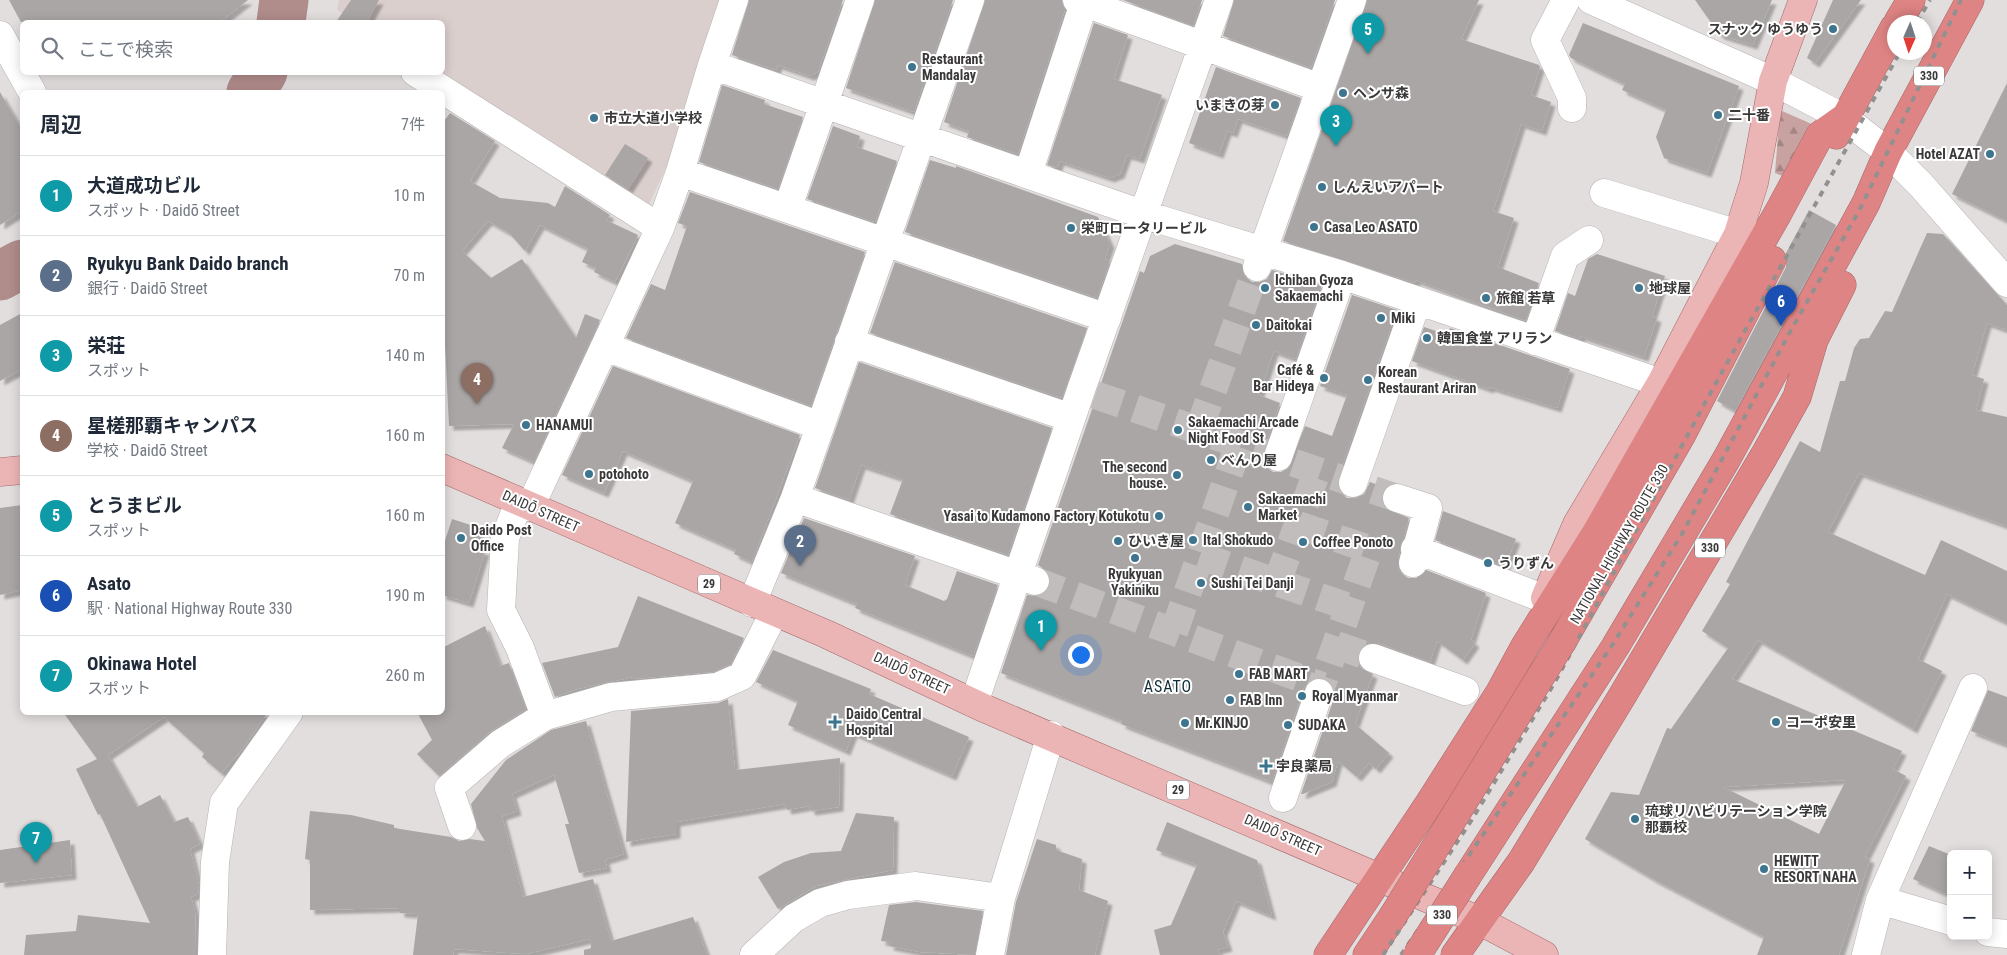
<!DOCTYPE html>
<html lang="ja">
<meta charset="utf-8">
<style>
body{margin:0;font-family:"Roboto Condensed","Noto Sans JP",sans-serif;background:#f2f2f3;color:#1f2937}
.controls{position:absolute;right:15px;bottom:15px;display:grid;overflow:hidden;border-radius:8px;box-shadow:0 2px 12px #0003}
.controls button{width:45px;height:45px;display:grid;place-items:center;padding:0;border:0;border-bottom:1px solid #e0e1e3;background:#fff;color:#1f2937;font:25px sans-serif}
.compass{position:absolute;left:1887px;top:15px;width:45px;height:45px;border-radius:50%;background:#fff;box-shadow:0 2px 12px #0003;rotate:183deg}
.you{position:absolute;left:1080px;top:654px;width:18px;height:18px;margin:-12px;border:4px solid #fff;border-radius:50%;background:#1a73e8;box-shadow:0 0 0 8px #1a73e833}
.badge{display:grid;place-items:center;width:32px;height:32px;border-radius:50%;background:#2563eb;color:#fff;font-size:16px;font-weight:700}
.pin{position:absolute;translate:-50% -41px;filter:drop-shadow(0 1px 2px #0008)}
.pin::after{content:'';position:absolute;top:26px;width:18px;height:15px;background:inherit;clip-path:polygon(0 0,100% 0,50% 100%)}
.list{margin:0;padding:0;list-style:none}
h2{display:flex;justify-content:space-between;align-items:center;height:65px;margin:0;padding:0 20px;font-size:21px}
h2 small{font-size:16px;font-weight:400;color:#747a83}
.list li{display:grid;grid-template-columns:32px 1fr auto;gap:15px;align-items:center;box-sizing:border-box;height:80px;padding:0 20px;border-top:1px solid #e0e1e3}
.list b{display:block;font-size:19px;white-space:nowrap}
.list p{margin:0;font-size:16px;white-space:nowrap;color:#747a83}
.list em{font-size:16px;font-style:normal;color:#747a83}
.icon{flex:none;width:28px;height:28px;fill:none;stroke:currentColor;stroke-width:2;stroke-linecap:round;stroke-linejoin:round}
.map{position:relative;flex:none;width:2007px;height:955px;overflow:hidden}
.search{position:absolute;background:#fff;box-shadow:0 2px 12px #0003;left:20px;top:20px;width:425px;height:55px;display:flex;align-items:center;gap:12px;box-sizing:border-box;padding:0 18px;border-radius:8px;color:#747a83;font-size:19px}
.panel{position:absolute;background:#fff;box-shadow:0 2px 12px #0003;left:20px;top:90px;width:425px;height:625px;border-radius:8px}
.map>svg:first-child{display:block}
</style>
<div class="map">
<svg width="2007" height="955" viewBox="0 0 2007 955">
<defs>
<pattern id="forest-firs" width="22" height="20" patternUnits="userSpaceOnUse" patternTransform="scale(1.25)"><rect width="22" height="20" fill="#c7a2a1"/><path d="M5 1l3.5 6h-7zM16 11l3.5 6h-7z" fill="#a38584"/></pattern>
<filter id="shadow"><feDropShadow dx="4.5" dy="4.5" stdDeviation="1" flood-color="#0004"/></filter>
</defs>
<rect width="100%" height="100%" fill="#e3dede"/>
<!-- built -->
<path fill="#dbcfce" d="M339 0H720L668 163 647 209 435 73 442 72V22H357L337 10Z"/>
<!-- forest -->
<path fill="url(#forest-firs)" d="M1780 110 1816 126 1788 178 1775 173Z"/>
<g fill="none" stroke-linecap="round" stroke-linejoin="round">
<!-- river -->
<path stroke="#b08c8b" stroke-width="49" d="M281 22 284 0
M251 92 263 72
M0 276 22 264"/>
</g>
<!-- building -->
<path fill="#aaa6a5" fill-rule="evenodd" filter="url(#shadow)" d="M9 0H248L220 22H21Z
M351 0H379L367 22H336Z
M749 0H843L818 72 810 76 778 65 776 70 732 55Z
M875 0H953L914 112 846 88Z
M985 0H1062L1065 10 1018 154 967 137 969 131 944 122Z
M1123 0H1202L1193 26Z
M1234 0H1335L1311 68 1223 36Z
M1367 0H1479L1461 39 1539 65 1540 67 1531 95 1551 102 1542 131 1521 124 1493 211 1514 218 1498 267 1539 283 1526 321 1416 280 1415 283 1283 241Z
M1695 0H1772L1753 45 1720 35Z
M1833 0H1861L1815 63 1807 58Z
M1094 23 1128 35 1114 79 1162 95 1140 159 1127 155 1120 174 1110 178 1060 161 1057 168 1047 165Z
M1583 23 1739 86 1707 173 1664 158 1656 137 1666 110 1622 90 1625 84 1571 58 1569 55Z
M1216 67 1301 98 1287 136 1238 119 1233 133 1227 131 1219 154 1189 143Z
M2007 83V221L1952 194Z
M722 85 765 100 764 104 803 117 778 189 699 162Z
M0 92 22 130V211L0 225Z
M450 113 495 141 470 181 500 198 548 203 555 207 565 186 610 215 606 220 638 235 615 282 594 272 596 268 582 262 588 249 540 225 525 251 509 233 488 221 462 251 491 278 522 259 576 338 585 314 600 320 534 462 502 448 514 424 449 426 445 345H442V124Z
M833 126 860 136 857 147 897 161 875 222 807 199Z
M625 144 648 158 628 189 605 175Z
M930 160 956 168V166L1098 217 1110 244 1105 259 1110 261 1097 298 905 232Z
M690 192 865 252 811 406 626 338 651 284 665 290 687 226 678 223Z
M1809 210 1836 225 1735 411 1717 401 1786 267V253Z
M1927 233 1943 234 2007 305V330L1987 323 1972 375 1984 379 1976 410 2007 417V526L1859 473 1828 532 1925 575 1941 540 2007 571V623L1947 594 1918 659 1942 671 1913 729 1758 640 1732 679 1902 751 1893 769 1906 776 1865 857 1870 859 1839 955H1757L1764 937 1655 880 1585 839 1611 792 1639 795 1667 728 1671 729 1728 648 1702 631 1730 584 1726 582 1800 441 1820 452 1840 381H1845L1854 348 1860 339 1869 338 1885 311 1892 312ZM1846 780 1819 834 1723 787Z
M1175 244 1242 264 1245 277 1252 282H1259L1267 279 1272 270 1322 285 1296 359 1274 351 1259 395 1280 403 1263 452V459L1266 467 1273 472H1281L1288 468 1305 426 1332 436 1347 395 1320 386 1352 295 1397 310 1338 478V486L1342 494 1347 498H1355L1364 494 1370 482 1386 488 1382 501 1385 508 1409 518 1398 559V567L1402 574 1408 578H1416L1426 570 1486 593 1471 640 1475 643 1463 660 1437 641 1430 662 1378 643H1370L1363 646 1358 653V661L1361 668 1373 674 1355 724 1389 753 1376 769 1369 763 1357 777 1338 761 1332 782 1303 794H1301L1334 698V690L1331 683 1324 678H1316L1309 681 1304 688 1272 782 1121 724 1122 721 1001 673 1027 595 1038 596 1046 592 1050 587V579L1047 571 1038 565 1140 271 1144 273 1150 256Z
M1597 254 1665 276 1652 316 1657 318 1644 357 1581 336 1580 339 1555 331 1568 293 1575 296 1588 259Z
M895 262 1087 328 1062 398 870 333Z
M22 313V369L0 381V325Z
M1424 327 1448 335 1450 328 1570 369 1557 408 1490 387 1489 389 1412 361Z
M859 362 1052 428 1008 555 890 514 903 479 861 465 849 500 815 488Z
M613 366 800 435 752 562 734 554 736 550 675 523 693 481 623 451 604 493 562 475Z
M22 505V590L0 595V508Z
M1443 511 1516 539 1505 567 1435 540Z
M804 518 915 556 905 585 944 601 947 599 957 571 998 585 973 656 855 608 857 604 781 573Z
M452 519 480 528 474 548 485 551 469 603 442 595V550Z
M638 596 744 638 731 664 713 672 633 679V677L577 689 555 697 542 663 618 647Z
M485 626 500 666 509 663 526 709 490 732 439 776 417 754 432 740 417 712H442V648Z
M773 650 871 689 869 694 969 737 952 776 853 733 846 751 788 725 798 701 756 682Z
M1988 690 2007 697V745L1971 731Z
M728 699 735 770 840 758 839 807 811 811 809 806 787 810 785 804 676 822V834L626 842 631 711 718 703Z
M63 712H268L242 750 221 773 202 757 204 753 164 717 108 755 137 807 160 795 174 822 188 817 200 844 190 849 199 885 198 894 191 897 195 911 196 955H24L26 935 76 931 78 915 150 923 100 814 98 815 76 769 97 759Z
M586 721 624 854 605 860 607 868 579 873 565 824H569L554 775 512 794 517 811 502 816 523 897 593 879 611 941 693 917 707 955H584V950L591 948 590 939 526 954 454 949 453 955H413L418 914 400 913V908L310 910V860L305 859 310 811 351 815 394 825V828L451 837 459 841 470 839 485 841 477 828 471 804 506 760 551 730Z
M856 813 894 817 893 870 816 886 778 909 758 877 784 862 811 853 841 851Z
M1167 822 1257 860 1272 916 1236 901 1223 932 1228 947 1217 950 1220 955H1160L1154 930 1171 925 1197 865 1156 850Z
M1037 839 1056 845V850L1082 859 1079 890 1108 901 1095 955H1006L1016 902Z
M70 840 72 875 0 883V850Z
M1929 846 1951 855V896L1913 879Z
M916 902 983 911 975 955 920 952 889 946 890 942 881 941 889 905Z"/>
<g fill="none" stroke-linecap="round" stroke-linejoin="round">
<!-- minor-tunnel -->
<path stroke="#c1bdbd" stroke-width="28" stroke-dasharray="28 14" stroke-linecap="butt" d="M1095 395 1397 498
M1199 429 1257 267
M1298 525 1369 549 1319 693
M1200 556 1349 607
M1035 581 1322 686
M1277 583 1317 471
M1174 632 1239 444
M1336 645 1373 658"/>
<!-- minor casing -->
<g stroke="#b7b3b3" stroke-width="29">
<path id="minor" d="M1077 0 1320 88
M1566 0 1545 40 1572 98V108
M1591 0 1773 81 1844 118 1888 152 1921 185 2007 283
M0 35 32 92
M712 65 1142 214 1342 275 1661 383
M415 72 660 228
M680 172 1107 318
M1028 174 1085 0
M1604 193 1738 234
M788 207 860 0
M1257 267 1352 0
M1535 341 1565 256 1589 240
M849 342 1071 418
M606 347 820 426
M1278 457 1342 275
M1353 483 1417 301
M795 498 1035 581
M1397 498 1428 508 1413 563
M519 502 505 538 501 610 520 648 545 716
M530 507 660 228 680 172 712 65 734 0
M1415 549 1545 599
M752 603 795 498 970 0
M1373 658 1465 691
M974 703 1081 390 1219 0
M1283 798 1319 693
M462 826 449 788 500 744 545 716 611 697 717 687 742 676 774 613
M1880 900 1973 688
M1988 932 2007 934
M212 955 215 862 224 803 289 712
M754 955 794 918 820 903 848 895 916 886 1001 898
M990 955 1001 898 1051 735
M1866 955 1880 900 1951 921"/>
</g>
<!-- major casing -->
<g stroke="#a56969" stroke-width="29">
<path id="major" d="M442 468 826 634 986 709 1480 921 1544 955
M0 472 22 470
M1545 598 1577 524 1661 383 1738 234 1754 183 1773 81 1803 0"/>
</g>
<!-- highway casing -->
<g stroke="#a56969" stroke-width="29">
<path id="highway" d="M1898 22 1911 0
M1836 135 1894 28
M1562 642 1681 436 1772 260
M1468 875 1615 647 1726 460 1866 203 1888 152 1970 0
M1328 955 1430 802 1500 692 1525 646 1596 533 1778 213 1820 135 1844 118
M1367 955 1393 916
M1455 955 1521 862 1621 698 1764 456 1797 397 1814 340 1842 285"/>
</g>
<!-- minor -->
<use href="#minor" stroke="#fff" stroke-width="28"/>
<!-- major -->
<use href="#major" stroke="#ecb5b5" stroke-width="28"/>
<!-- highway -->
<use href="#highway" stroke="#df8484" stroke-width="28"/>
<!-- rail -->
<path stroke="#939090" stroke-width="4" stroke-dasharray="6 6" stroke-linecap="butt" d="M1917 22 1930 0
M1383 955 1471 821 1555 682 1706 401 1900 52
M1401 955 1611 647 1682 534 1791 330 1860 209 1961 0"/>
<!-- highway-bridge casing -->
<g stroke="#a56969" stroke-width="29" stroke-linecap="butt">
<path id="highway-bridge" d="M1393 916 1562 642
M1417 955 1468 875"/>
</g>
<!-- highway-bridge -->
<use href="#highway-bridge" stroke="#df8484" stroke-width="28"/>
</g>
<!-- markers -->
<g fill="#3d758f" stroke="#fff" stroke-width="2">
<circle cx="1833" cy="29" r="5"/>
<circle cx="912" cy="67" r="5"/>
<circle cx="1343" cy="93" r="5"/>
<circle cx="1275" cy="105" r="5"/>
<circle cx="1718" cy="115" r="5"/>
<circle cx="594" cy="118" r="5"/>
<circle cx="1990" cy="154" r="5"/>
<circle cx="1322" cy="187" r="5"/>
<circle cx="1314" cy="227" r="5"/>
<circle cx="1071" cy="228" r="5"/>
<circle cx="1265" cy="288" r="5"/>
<circle cx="1639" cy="288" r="5"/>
<circle cx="1486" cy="298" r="5"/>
<circle cx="1381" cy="318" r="5"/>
<circle cx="1256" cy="325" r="5"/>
<circle cx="1427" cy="338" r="5"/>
<circle cx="1324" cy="378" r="5"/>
<circle cx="1368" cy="380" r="5"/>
<circle cx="526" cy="425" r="5"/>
<circle cx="1178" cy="430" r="5"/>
<circle cx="1211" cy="460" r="5"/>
<circle cx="589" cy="474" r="5"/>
<circle cx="1177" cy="475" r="5"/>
<circle cx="1248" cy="507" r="5"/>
<circle cx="1159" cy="516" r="5"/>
<circle cx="461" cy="538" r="5"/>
<circle cx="1193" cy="540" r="5"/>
<circle cx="1118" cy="541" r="5"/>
<circle cx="1303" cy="542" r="5"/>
<circle cx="1135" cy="558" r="5"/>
<circle cx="1488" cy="563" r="5"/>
<circle cx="1201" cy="583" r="5"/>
<circle cx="1239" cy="674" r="5"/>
<circle cx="1302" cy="696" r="5"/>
<circle cx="1230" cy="700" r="5"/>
<path d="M832.5 714.5h5v5h5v5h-5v5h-5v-5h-5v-5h5z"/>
<circle cx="1776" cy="722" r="5"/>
<circle cx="1185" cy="723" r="5"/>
<circle cx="1288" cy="725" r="5"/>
<path d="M1263.5 758.5h5v5h5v5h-5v5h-5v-5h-5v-5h5z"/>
<circle cx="1635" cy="819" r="5"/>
<circle cx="1764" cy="869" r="5"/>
</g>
<g text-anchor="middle" stroke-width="4" stroke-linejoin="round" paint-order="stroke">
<!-- shield labels -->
<g fill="#fff" stroke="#757474" stroke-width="1">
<rect x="1914" y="66.5" width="30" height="19" rx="4"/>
<rect x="1695" y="538.5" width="30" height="19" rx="4"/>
<rect x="698" y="574.5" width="22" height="19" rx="4"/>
<rect x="1167" y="780.5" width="22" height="19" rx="4"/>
<rect x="1427" y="905.5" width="30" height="19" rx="4"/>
</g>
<g font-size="12" font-weight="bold" fill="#3a3838">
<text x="1929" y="80">330</text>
<text x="1710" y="552">330</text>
<text x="709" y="588">29</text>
<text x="1178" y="794">29</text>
<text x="1442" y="919">330</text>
</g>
<!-- poi labels -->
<g font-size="14" font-weight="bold" fill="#3a3838" stroke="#fff" text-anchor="start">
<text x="1823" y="34" text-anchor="end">スナック ゆうゆう</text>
<text x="922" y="64">Restaurant<tspan x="922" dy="16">Mandalay</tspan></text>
<text x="1353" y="98">ヘンサ森</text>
<text x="1265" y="110" text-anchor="end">いまきの芽</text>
<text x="1728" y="120">二十番</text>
<text x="604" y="123">市立大道小学校</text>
<text x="1980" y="159" text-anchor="end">Hotel AZAT</text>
<text x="1332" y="192">しんえいアパート</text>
<text x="1324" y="232">Casa Leo ASATO</text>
<text x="1081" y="233">栄町ロータリービル</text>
<text x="1275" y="285">Ichiban Gyoza<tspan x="1275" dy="16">Sakaemachi</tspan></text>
<text x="1649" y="293">地球屋</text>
<text x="1496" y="303">旅館 若草</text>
<text x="1391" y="323">Miki</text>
<text x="1266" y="330">Daitokai</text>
<text x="1437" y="343">韓国食堂 アリラン</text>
<text x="1314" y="375" text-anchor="end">Café &amp;<tspan x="1314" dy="16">Bar Hideya</tspan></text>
<text x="1378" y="377">Korean<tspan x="1378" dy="16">Restaurant Ariran</tspan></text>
<text x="1188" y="427">Sakaemachi Arcade<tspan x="1188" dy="16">Night Food St</tspan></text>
<text x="536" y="430">HANAMUI</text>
<text x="1221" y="465">べんり屋</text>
<text x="1167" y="472" text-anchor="end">The second<tspan x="1167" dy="16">house.</tspan></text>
<text x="599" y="479">potohoto</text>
<text x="1258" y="504">Sakaemachi<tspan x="1258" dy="16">Market</tspan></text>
<text x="1149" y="521" text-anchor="end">Yasai to Kudamono Factory Kotukotu</text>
<text x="471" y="535">Daido Post<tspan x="471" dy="16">Office</tspan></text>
<text x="1203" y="545">Ital Shokudo</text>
<text x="1128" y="546">ひいき屋</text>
<text x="1313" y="547">Coffee Ponoto</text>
<text x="1498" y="568">うりずん</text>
<text x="1135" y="579" text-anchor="middle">Ryukyuan<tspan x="1135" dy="16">Yakiniku</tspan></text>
<text x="1211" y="588">Sushi Tei Danji</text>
<text x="1249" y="679">FAB MART</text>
<text x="1312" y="701">Royal Myanmar</text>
<text x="1240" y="705">FAB Inn</text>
<text x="846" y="719">Daido Central<tspan x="846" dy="16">Hospital</tspan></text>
<text x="1786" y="727">コーポ安里</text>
<text x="1195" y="728">Mr.KINJO</text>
<text x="1298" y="730">SUDAKA</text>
<text x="1276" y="771">宇良薬局</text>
<text x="1645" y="816">琉球リハビリテーション学院<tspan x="1645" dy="16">那覇校</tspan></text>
<text x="1774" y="866">HEWITT<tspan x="1774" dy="16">RESORT NAHA</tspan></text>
</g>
<!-- street labels -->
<g font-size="14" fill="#3a3838" stroke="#fff">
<text transform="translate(541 511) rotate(24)" y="5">DAIDŌ STREET</text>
<text transform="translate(1619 544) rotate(-60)" y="5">NATIONAL HIGHWAY ROUTE 330</text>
<text transform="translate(912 673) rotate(25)" y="5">DAIDŌ STREET</text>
<text transform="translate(1283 835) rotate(24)" y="5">DAIDŌ STREET</text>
</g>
<!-- quarter labels -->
<g font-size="16" letter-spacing="1" fill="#122d39" stroke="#fff">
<text x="1168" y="692">ASATO</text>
</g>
</g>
</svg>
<div class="controls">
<button>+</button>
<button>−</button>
</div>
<svg class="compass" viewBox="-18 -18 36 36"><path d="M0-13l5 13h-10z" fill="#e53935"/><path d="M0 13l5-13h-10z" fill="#747a83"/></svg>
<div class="you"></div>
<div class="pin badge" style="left:1041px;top:651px;background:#0f9aa8">1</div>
<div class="pin badge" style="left:800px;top:566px;background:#5c6f8a">2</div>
<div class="pin badge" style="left:1336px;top:146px;background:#0f9aa8">3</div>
<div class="pin badge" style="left:477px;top:404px;background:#8d6e63">4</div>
<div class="pin badge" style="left:1368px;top:54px;background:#0f9aa8">5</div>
<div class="pin badge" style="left:1781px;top:326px;background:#1a4fb4">6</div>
<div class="pin badge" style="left:36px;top:863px;background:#0f9aa8">7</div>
<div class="search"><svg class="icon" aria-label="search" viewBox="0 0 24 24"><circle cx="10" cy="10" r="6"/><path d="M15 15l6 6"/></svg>ここで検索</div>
<section class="panel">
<h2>周辺<small>7件</small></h2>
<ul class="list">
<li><span class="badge" style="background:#0f9aa8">1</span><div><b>大道成功ビル</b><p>スポット · Daidō Street</p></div><em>10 m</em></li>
<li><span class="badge" style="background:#5c6f8a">2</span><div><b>Ryukyu Bank Daido branch</b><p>銀行 · Daidō Street</p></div><em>70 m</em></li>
<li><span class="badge" style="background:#0f9aa8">3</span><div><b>栄荘</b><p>スポット</p></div><em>140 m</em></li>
<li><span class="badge" style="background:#8d6e63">4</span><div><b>星槎那覇キャンパス</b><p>学校 · Daidō Street</p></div><em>160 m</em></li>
<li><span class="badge" style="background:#0f9aa8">5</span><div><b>とうまビル</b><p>スポット</p></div><em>160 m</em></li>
<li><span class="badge" style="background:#1a4fb4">6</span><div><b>Asato</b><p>駅 · National Highway Route 330</p></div><em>190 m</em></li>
<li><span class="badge" style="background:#0f9aa8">7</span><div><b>Okinawa Hotel</b><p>スポット</p></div><em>260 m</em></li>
</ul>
</section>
</div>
